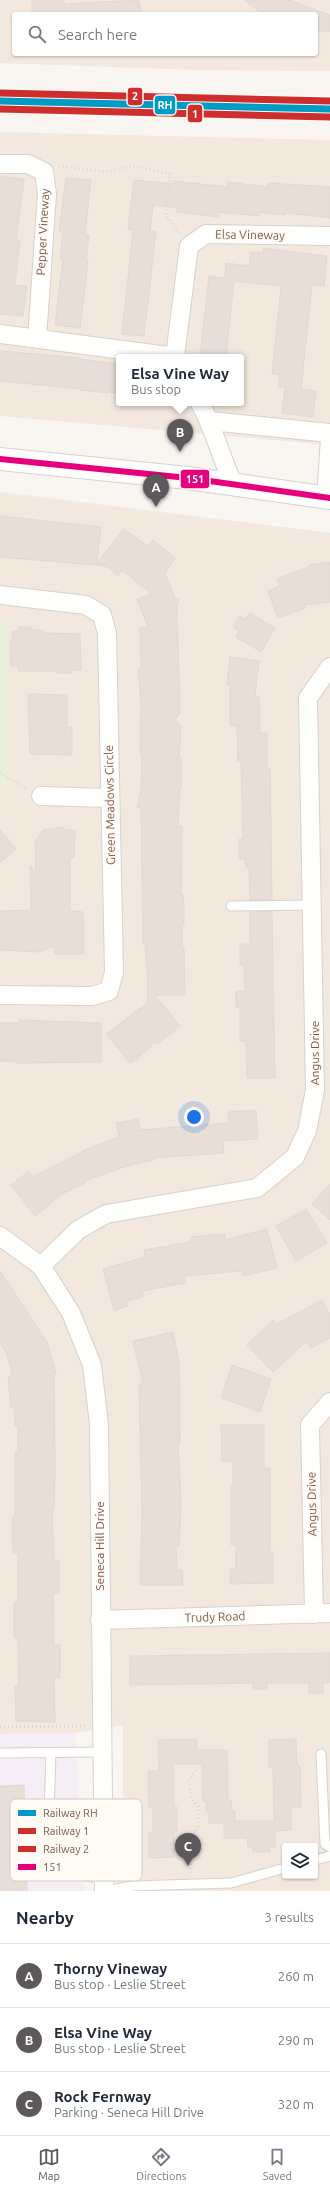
<!DOCTYPE html>
<meta charset="utf-8">
<style>
body{margin:0;font-family:Ubuntu,sans-serif;background:#f6f6f7;color:#1f2937}
.controls{position:absolute;right:12px;bottom:12px;display:grid;overflow:hidden;border-radius:4px;box-shadow:0 1px 3px #0004}
.controls button{width:36px;height:36px;display:grid;place-items:center;padding:0;border:0;border-bottom:1px solid #e0e1e3;background:#fff;color:#1f2937;font:20px sans-serif}
.you{position:absolute;left:194px;top:1117px;width:14px;height:14px;margin:-10px;border:3px solid #fff;border-radius:50%;background:#1a73e8;box-shadow:0 0 0 6px #1a73e833}
.badge{display:grid;place-items:center;width:26px;height:26px;border-radius:50%;background:#5c585b;color:#fff;font-size:13px;font-weight:700}
.pin{position:absolute;translate:-50% -33px;filter:drop-shadow(0 1px 2px #0008)}
.pin::after{content:'';position:absolute;top:21px;width:14px;height:12px;background:inherit;clip-path:polygon(0 0,100% 0,50% 100%)}
.popup{position:absolute;left:116px;top:354px;width:128px;height:52px;box-sizing:border-box;display:grid;place-content:center;border-radius:4px;background:#fff;filter:drop-shadow(0 1px 3px #0005);font-size:13px;white-space:nowrap;color:#747a83}
.popup b{font-size:15px;color:#1f2937}
.popup::after{content:'';position:absolute;left:50%;top:100%;margin-left:-8px;border:8px solid transparent;border-top-color:#fff}
.list{margin:0;padding:0;list-style:none}
h2{display:flex;justify-content:space-between;align-items:center;height:52px;margin:0;padding:0 16px;font-size:17px}
h2 small{font-size:13px;font-weight:400;color:#747a83}
.list li{display:grid;grid-template-columns:26px 1fr auto;gap:12px;align-items:center;box-sizing:border-box;height:64px;padding:0 16px;border-top:1px solid #e0e1e3}
.list b{display:block;font-size:15px;white-space:nowrap}
.list p{margin:0;font-size:13px;white-space:nowrap;color:#747a83}
.list em{font-size:13px;font-style:normal;color:#747a83}
.icon{flex:none;width:22px;height:22px;fill:none;stroke:currentColor;stroke-width:2;stroke-linecap:round;stroke-linejoin:round}
.map{position:relative;flex:none;width:330px;height:1891px;overflow:hidden}
.search{position:absolute;background:#fff;box-shadow:0 1px 3px #0004;left:12px;right:12px;top:12px;height:44px;display:flex;align-items:center;gap:10px;box-sizing:border-box;padding:0 14px;border-radius:4px;color:#747a83;font-size:15px}
.sheet{height:244px;background:#fff}
nav{display:flex;justify-content:space-around;align-items:center;box-sizing:border-box;height:56px;border-top:1px solid #e0e1e3;background:#fff;font-size:11px;color:#747a83}
nav a{display:grid;justify-items:center;gap:2px}
nav .on{color:#5c585b}
.map>svg:first-child{display:block}
</style>
<div class="map">
<svg width="330" height="1891" viewBox="0 0 330 1891">
<rect width="100%" height="100%" fill="#f9f5f0"/>
<!-- residential -->
<path fill="#f2e8de" fill-rule="evenodd" d="M0 0H330V71L198 70 0 63ZM14 14H316V54H14Z
M0 132 330 140V445L0 416ZM119 357H241V403H119Z
M0 492 330 533V1891H123V1725L75 1733 0 1734ZM285 1846H315V1876H285Z"/>
<!-- education -->
<path fill="#f6eef6" d="M75 1733 85 1891H0V1734Z"/>
<!-- green -->
<path fill="#e7f0db" d="M0 620 7 621 8 783 0 782Z"/>
<!-- building -->
<path fill="#e6ded7" stroke="#e2d8d2" d="M32 0H64V4L138 0 143 14H32Z
M244 0H289L330 15V31H316V14H263Z
M0 176 24 179 16 241H20L15 285 27 286 23 316 0 314Z
M66 178 91 180 85 234 89 235 86 261H88L80 328 55 325 63 259H60L63 232H59Z
M134 180 173 184 174 181 227 187 228 182 267 187 268 183 330 187V218L286 213 285 215 259 212V216L219 212 218 217 177 212V208L153 205 150 231 156 232 144 336 122 334 133 230 128 229Z
M264 248 327 256 324 286 312 285 301 389 316 391 313 417 282 413 285 388 278 387 279 375 272 374 281 286 234 281 226 357H200L209 276 225 278 226 263 249 266 251 252 263 253Z
M2 351 79 358V359L119 364V393L108 392V393L80 390 81 389 0 381V356Z
M0 516 101 527 97 563 124 529 148 546 153 540 175 558 165 573 175 599 179 600 177 604 180 713 175 720 181 726 179 758H181V787H180L178 826H182L181 895H183L184 903V924H182V946L184 948 185 995H155L180 1026 157 1044 155 1042 137 1059 130 1063 106 1034 147 1003 148 983 145 944H143L141 808H137L141 791 142 753H140L141 703 138 668H141L140 628 148 627 137 599 152 594 122 570 118 576 106 566 0 557Z
M330 562V602L304 605 305 608 278 618 268 591 280 586 277 579 309 567V565Z
M250 613 275 628 261 652 236 637 239 631 233 627 240 616 246 619Z
M19 627H31V630H43V633L80 634 81 670H72V673H57V671H18V666H11L10 642H12L13 631H19Z
M230 657 259 661 255 697H259L260 733H267V768H270L272 900H250L249 867H246L245 859H239V839H243L241 761H238L237 726H230V685H227Z
M28 694 67 695V727H71L72 730V755L30 754Z
M64 827V830H75L74 858H70V911L83 912 84 954H54V946L39 952 0 950V911L31 910 30 865 36 873 35 842 43 830Z
M0 830 16 849 0 863Z
M272 911 275 1078H247L246 1043 245 1041H240V1008H236V991H245L244 965H240V944H250V912Z
M19 1020 101 1023V1062L16 1063V1061H0V1023H19Z
M256 1110 258 1139 223 1141 224 1153 153 1158V1160L127 1166 84 1181 85 1183 62 1194 35 1216 11 1185 29 1171 33 1177 82 1152V1151L119 1137 116 1123 138 1119 140 1130 229 1123 228 1112Z
M330 1184V1220L312 1204Z
M306 1209 327 1243 296 1261 276 1226Z
M267 1229 277 1268 243 1276 241 1271 184 1276 186 1283 142 1291 143 1297 127 1301 128 1306 114 1310 103 1269 145 1257 144 1250 191 1242V1237L225 1234V1240Z
M0 1271 47 1342 56 1373H54L55 1468 54 1510H52L54 1560H59V1593H53L54 1645H60V1678H54L55 1722 16 1721 15 1686H19L18 1638H14V1602H18V1553H13L12 1517H15V1452H18V1426H15L14 1407H11L8 1377 13 1375 6 1352 0 1343Z
M322 1300 330 1314V1338L311 1348 307 1341 273 1372 247 1345 273 1320 277 1324Z
M173 1332 179 1362 180 1442H178L181 1504 179 1546H176L177 1570H182L183 1585H140L142 1511 139 1384H143L133 1341Z
M232 1365 271 1379 260 1412 221 1398Z
M221 1425H264V1468H270V1552H273V1583L230 1584V1569H236V1545H231V1486H233V1461H222Z
M330 1653V1682L323 1683V1693H309V1683H267V1689H253V1683L130 1685V1656Z
M197 1739V1750H227L228 1800H231L232 1811H235V1821H274L273 1767H269V1740L296 1739 297 1766H300L301 1807H291V1830L275 1831V1847H270V1852H253V1847H248L247 1838H224V1823H209V1812H206V1801H203L202 1764H173L174 1807H177V1832H174V1857L149 1858V1832H153V1808H149L148 1771H159L158 1740Z
M24 1785 27 1891H0V1786Z"/>
<g fill="none" stroke-linecap="round" stroke-linejoin="round">
<!-- service casing -->
<g stroke="#d7d1cb" stroke-width="11">
<path id="service" d="M231 906 313 905
M0 1753 102 1752
M51 1753 48 1843C55 1870 78 1876 104 1879
M321 1754 325 1844 330 1847
M315 1860 330 1856
M104 1891 133 1886 231 1883 285 1868"/>
</g>
<!-- minor casing -->
<g stroke="#d7d1cb" stroke-width="20">
<path id="minor" d="M0 164H28L44 172 47 194 37 339
M0 334 176 357
M175 356 189 246 206 234 330 236
M200 403C214 429 221 457 233 484
M210 421 330 433
M326 498 330 438
M0 595 86 605 102 615 107 633 114 972 109 991 92 996 0 995
M41 796 110 798
M0 1236 41 1266 71 1313 92 1365 99 1424 104 1891
M41 1266 78 1230 106 1214 257 1188 295 1157 307 1131 315 1090 308 698 330 667
M314 1614 310 1425 330 1402
M100 1620 330 1613"/>
</g>
<!-- secondary casing -->
<g stroke="#d9d2cb" stroke-width="24">
<path id="secondary" d="M0 459 188 478 330 498"/>
</g>
<!-- path -->
<path stroke="#dcd5d0" stroke-width="2.5" stroke-dasharray="1 3" stroke-linecap="butt" d="M59 166 106 172 133 166 170 174 166 215 180 234
M0 773 28 789
M0 1727 85 1726
M190 1873V1841L198 1827V1807L191 1797 189 1781 197 1769"/>
<!-- service -->
<use href="#service" stroke="#fefefd" stroke-width="9"/>
<!-- minor -->
<use href="#minor" stroke="#fefefd" stroke-width="18"/>
<!-- secondary -->
<use href="#secondary" stroke="#fefefd" stroke-width="22"/>
<!-- bus-1 casing -->
<g stroke="#fffaf3" stroke-width="9">
<path id="bus-1" d="M0 459 188 478 330 498"/>
</g>
<!-- bus-1 -->
<use href="#bus-1" stroke="#e5007d" stroke-width="6"/>
<!-- rail-1 casing -->
<g stroke="#fffaf3" stroke-width="10">
<path id="rail-1" d="M0 101 330 109"/>
</g>
<!-- rail-2 casing -->
<g stroke="#fffaf3" stroke-width="10">
<path id="rail-2" d="M0 109 330 117"/>
</g>
<!-- rail-3 casing -->
<g stroke="#fffaf3" stroke-width="10">
<path id="rail-3" d="M0 93 330 101"/>
</g>
<!-- rail-1 -->
<use href="#rail-1" stroke="#009ac7" stroke-width="7"/>
<!-- rail-2 -->
<use href="#rail-2" stroke="#cf2e2f" stroke-width="7"/>
<!-- rail-3 -->
<use href="#rail-3" stroke="#cf2e2f" stroke-width="7"/>
</g>
<g text-anchor="middle" stroke-width="3" stroke-linejoin="round" paint-order="stroke">
<!-- street labels -->
<g font-size="12" fill="#7a5c4d" stroke="#fffaf3">
<text transform="translate(43 232) rotate(-87)" y="4">Pepper Vineway</text>
<text transform="translate(250 235) rotate(1)" y="4">Elsa Vineway</text>
<text transform="translate(110 805) rotate(-91)" y="4">Green Meadows Circle</text>
<text transform="translate(315 1053) rotate(-90)" y="4">Angus Drive</text>
<text transform="translate(312 1504) rotate(-91)" y="4">Angus Drive</text>
<text transform="translate(100 1546) rotate(-90)" y="4">Seneca Hill Drive</text>
<text transform="translate(215 1617) rotate(-2)" y="4">Trudy Road</text>
</g>
</g>
<!-- legend -->
<rect x="10" y="1799" width="132" height="82" rx="6" fill="#fffaf3" stroke="#d7cbc1" stroke-width="1"/>
<rect x="18" y="1810" width="18" height="6" fill="#009ac7"/>
<rect x="18" y="1828" width="18" height="6" fill="#cf2e2f"/>
<rect x="18" y="1846" width="18" height="6" fill="#cf2e2f"/>
<rect x="18" y="1864" width="18" height="6" fill="#e5007d"/>
<g font-size="11" fill="#7a5c4d">
<text x="43" y="1817">Railway RH</text>
<text x="43" y="1835">Railway 1</text>
<text x="43" y="1853">Railway 2</text>
<text x="43" y="1871">151</text>
</g>
<g stroke="#fffaf3" stroke-width="1.5">
<rect x="127" y="87" width="16" height="19" rx="4" fill="#cf2e2f"/>
<rect x="154" y="95" width="22" height="20" rx="4" fill="#009ac7"/>
<rect x="187" y="104" width="16" height="19" rx="4" fill="#cf2e2f"/>
<rect x="180" y="469" width="30" height="20" rx="4" fill="#e5007d"/>
</g>
<g font-size="11" text-anchor="middle" font-weight="bold" fill="#fff">
<text x="135" y="100">2</text>
<text x="165" y="109">RH</text>
<text x="195" y="118">1</text>
<text x="195" y="483">151</text>
</g>
</svg>
<div class="controls">
<button><svg class="icon" aria-label="layers" viewBox="0 0 24 24"><path d="M12 4l9 5-9 5-9-5zM3 14l9 5 9-5"/></svg></button>
</div>
<div class="you"></div>
<div class="pin badge" style="left:156px;top:507px">A</div>
<div class="pin badge" style="left:180px;top:452px">B</div>
<div class="popup"><b>Elsa Vine Way</b>Bus stop</div>
<div class="pin badge" style="left:188px;top:1866px">C</div>
<div class="search"><svg class="icon" aria-label="search" viewBox="0 0 24 24"><circle cx="10" cy="10" r="6"/><path d="M15 15l6 6"/></svg>Search here</div>
</div>
<section class="sheet">
<h2>Nearby<small>3 results</small></h2>
<ul class="list">
<li><span class="badge">A</span><div><b>Thorny Vineway</b><p>Bus stop · Leslie Street</p></div><em>260 m</em></li>
<li><span class="badge">B</span><div><b>Elsa Vine Way</b><p>Bus stop · Leslie Street</p></div><em>290 m</em></li>
<li><span class="badge">C</span><div><b>Rock Fernway</b><p>Parking · Seneca Hill Drive</p></div><em>320 m</em></li>
</ul>
</section>
<nav>
<a class="on"><svg class="icon" aria-label="map" viewBox="0 0 24 24"><path d="M3 6l6-2 6 2 6-2v14l-6 2-6-2-6 2zM9 4v14M15 6v14"/></svg>Map</a>
<a><svg class="icon" aria-label="directions" viewBox="0 0 24 24"><path d="M12 3l9 9-9 9-9-9zM9 14v-3h6M13 9l2 2-2 2"/></svg>Directions</a>
<a><svg class="icon" aria-label="saved" viewBox="0 0 24 24"><path d="M7 4h10v16l-5-4-5 4z"/></svg>Saved</a>
</nav>
